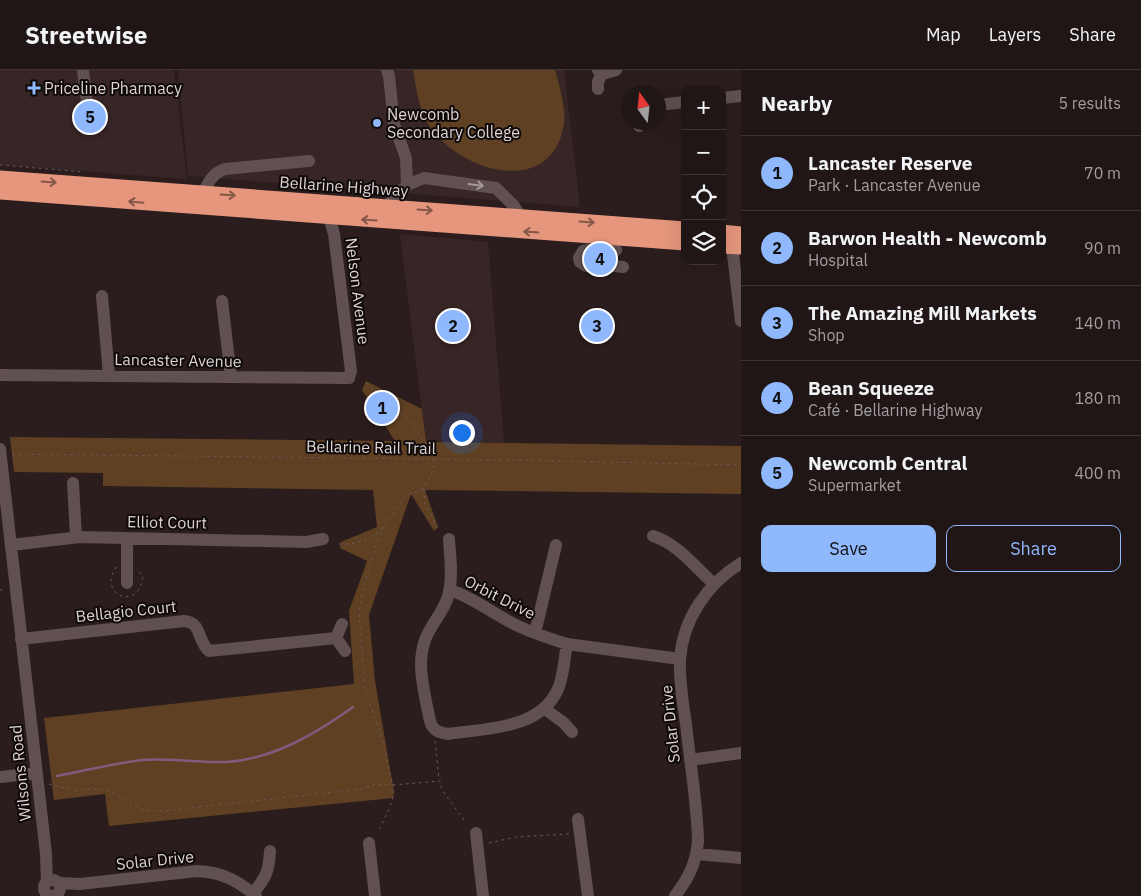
<!DOCTYPE html>
<meta charset="utf-8">
<style>
body{margin:0;font-family:"IBM Plex Sans",sans-serif;background:#2d2323;color:#f1f3f6}
.controls{position:absolute;right:15px;top:15px;display:grid;overflow:hidden;border-radius:10px;box-shadow:0 5px 20px #0002}
.controls button{width:45px;height:45px;display:grid;place-items:center;padding:0;border:0;border-bottom:1px solid #3d3535;background:#201616;color:#f1f3f6;font:25px sans-serif}
.compass{position:absolute;left:621px;top:15px;width:45px;height:45px;border-radius:50%;background:#201616;box-shadow:0 5px 20px #0002;rotate:345deg}
.you{position:absolute;left:461px;top:362px;width:18px;height:18px;margin:-12px;border:4px solid #fff;border-radius:50%;background:#1a73e8;box-shadow:0 0 0 8px #1a73e833}
.badge{display:grid;place-items:center;width:32px;height:32px;border-radius:50%;background:#8fb8fd;color:#111;font-size:16px;font-weight:700}
.pin{position:absolute;translate:-50% -50%;border:2px solid #fff;box-shadow:0 1px 5px #0006}
.list{margin:0;padding:0;list-style:none}
h2{display:flex;justify-content:space-between;align-items:center;height:65px;margin:0;padding:0 20px;font-size:21px}
h2 small{font-size:16px;font-weight:400;color:#a29fa1}
.list li{display:grid;grid-template-columns:32px 1fr auto;gap:15px;align-items:center;box-sizing:border-box;height:75px;padding:0 20px;border-top:1px solid #3d3535}
.list b{display:block;font-size:19px;white-space:nowrap}
.list p{margin:0;font-size:16px;white-space:nowrap;color:#a29fa1}
.list em{font-size:16px;font-style:normal;color:#a29fa1}
.actions{display:flex;gap:10px;padding:15px 20px}
.actions a{flex:1;padding:11px 0;border:1px solid #8fb8fd;border-radius:10px;text-align:center;font-size:18px;color:#8fb8fd}
.actions .main{background:#8fb8fd;color:#111}
.icon{flex:none;width:28px;height:28px;fill:none;stroke:currentColor;stroke-width:2;stroke-linecap:round;stroke-linejoin:round}
.map{position:relative;flex:none;width:741px;height:826px;overflow:hidden}
header{display:flex;align-items:center;gap:30px;box-sizing:border-box;height:70px;padding:0 25px;background:#201616;border-bottom:1px solid #3d3535}
header strong{font-size:24px}
nav{display:flex;gap:28px;margin-inline-start:auto;font-size:18px}
main{display:flex}
aside{flex:1;background:#201616}
.map>svg:first-child{display:block}
</style>
<header>
<strong>Streetwise</strong>
<nav><a>Map</a><a>Layers</a><a>Share</a></nav>
</header>
<main>
<div class="map">
<svg width="741" height="826" viewBox="0 0 741 826">
<rect width="100%" height="100%" fill="#2b1d1e"/>
<!-- built -->
<path fill="#382526" d="M0 0H174L187 109 0 95Z
M178 0H564L580 137 188 106Z
M400 164 488 172 504 373 426 372Z"/>
<!-- green -->
<path fill="#5f4022" d="M413 0H555C559 14 566 39 564 53 553 132 451 101 425 48 418 34 416 16 413 0Z
M366 311 422 339 426 372 741 376V424L425 420 438 457 434 461 411 424 369 545 375 611 394 722 393 728 109 756 105 724 54 730 44 648 354 614 349 541 367 491 340 478 341 472 377 457 373 420 103 416V403L14 402 10 367 395 371 362 320Z"/>
<g fill="none" stroke-linecap="round" stroke-linejoin="round">
<!-- stream -->
<path stroke="#815b7d" stroke-width="2.5" d="M57 706C85 701 114 693 143 690 170 688 198 693 226 692 274 689 315 664 353 637"/>
<!-- path -->
<path stroke="#685c5d" stroke-width="1" stroke-dasharray="2.5 4" stroke-linecap="butt" d="M0 95 84 102
M12 384 512 390 741 395
M424 419 425 434 438 459
M384 457 375 478 362 523 359 544 365 621 380 662 393 715 440 711 442 720 464 750
M339 474H350L363 471 378 462 393 445 406 426 424 418 434 399 432 380 424 372 409 350 365 312
M116 497C97 524 138 543 143 507L137 498
M0 520 4 519
M435 671 439 710
M49 714 74 720 95 719 110 721 143 740 162 741 361 719 375 714 393 715C396 730 385 746 380 759
M489 773 516 767 569 764"/>
<!-- minor -->
<path stroke="#605051" stroke-width="12" d="M83 0 87 32
M387 0 389 6 394 54 406 88 407 115
M598 0 606 3 616 0
M598 19V12L602 3
M722 28 741 26
M658 35 685 32
M639 56 640 52
M203 123C209 111 213 103 225 99L309 91
M386 137 407 115 424 108 496 118 514 136 521 147
M732 176 741 251
M616 180C607 185 597 186 588 180L583 181 579 188 580 192 586 196 592 193 623 197
M102 226 109 305
M222 231 231 307
M0 305 349 308 351 301 334 164 329 147
M0 379 46 784 47 812
M73 413 76 467
M653 466C678 474 695 497 714 514
M449 469C450 487 453 505 449 522 446 540 431 553 425 570 417 593 423 615 427 637 429 643 429 651 432 656 436 662 442 663 448 664 486 658 540 660 558 619 564 605 564 589 567 574
M11 475 80 467 306 472 323 469
M127 513V468
M450 520C472 527 491 542 512 553 529 562 548 568 567 574L680 589
M342 554 336 568 345 581
M535 563 556 475
M21 569 184 551C202 552 197 571 209 581L336 568
M545 639 564 653 572 662
M690 690 741 683
M0 707 37 703
M578 749 588 826
M476 763 483 826
M369 773 375 826
M697 784 741 788
M44 818a8 8 0 1 1 16 0a8 8 0 1 1-16 0Z
M58 813 80 814 197 801C222 802 238 811 256 826
M253 823C266 808 269 801 270 781
M675 826C688 809 696 794 698 771 697 732 690 693 686 654 683 633 679 611 680 589 683 549 707 514 741 493"/>
<!-- highway -->
<path stroke="#e5967c" stroke-width="15" d="M0 108 685 159
M0 122 685 173
M722 162 741 164
M722 176 741 177"/>
</g>
<!-- one-way arrows -->
<defs><path id="oneway-shaft" d="M-6 0H5M1.5-3L5.5 0L1.5 3" fill="none" stroke-width="1.6" stroke-linecap="round" stroke-linejoin="round" transform="scale(1.25)"/></defs>
<g stroke="#855748">
<use href="#oneway-shaft" transform="translate(49 112) rotate(4)"/>
<use href="#oneway-shaft" transform="translate(228 125) rotate(4)"/>
<use href="#oneway-shaft" transform="translate(136 132) rotate(-175)"/>
<use href="#oneway-shaft" transform="translate(425 140) rotate(4)"/>
<use href="#oneway-shaft" transform="translate(369 150) rotate(-176)"/>
<use href="#oneway-shaft" transform="translate(587 152) rotate(4)"/>
<use href="#oneway-shaft" transform="translate(531 162) rotate(-176)"/>
</g>
<use stroke="#a59999" href="#oneway-shaft" transform="translate(476 115) rotate(8)"/>
<!-- markers -->
<g fill="#8fb8fd" stroke="#0f0909" stroke-width="2">
<path d="M31.5 10.5h5v5h5v5h-5v5h-5v-5h-5v-5h5z"/>
<circle cx="377" cy="53" r="5"/>
</g>
<g text-anchor="middle" stroke-width="4" stroke-linejoin="round" paint-order="stroke">
<!-- poi labels -->
<g font-size="16" fill="#ddd4d4" stroke="#0f0909" text-anchor="start">
<text x="44" y="24">Priceline Pharmacy</text>
<text x="387" y="50">Newcomb<tspan x="387" dy="18">Secondary College</tspan></text>
</g>
<!-- street labels -->
<g font-size="16" fill="#ddd4d4" stroke="#0f0909">
<text transform="translate(344 116) rotate(4)" y="6">Bellarine Highway</text>
<text transform="translate(358 221) rotate(83)" y="6">Nelson Avenue</text>
<text transform="translate(178 290) rotate(1)" y="6">Lancaster Avenue</text>
<text transform="translate(371 377) rotate(1)" y="6">Bellarine Rail Trail</text>
<text transform="translate(167 452) rotate(1)" y="6">Elliot Court</text>
<text transform="translate(500 527) rotate(27)" y="6">Orbit Drive</text>
<text transform="translate(126 541) rotate(-6)" y="6">Bellagio Court</text>
<text transform="translate(670 654) rotate(-96)" y="6">Solar Drive</text>
<text transform="translate(20 703) rotate(-96)" y="6">Wilsons Road</text>
<text transform="translate(155 790) rotate(-6)" y="6">Solar Drive</text>
</g>
</g>
</svg>
<div class="controls">
<button>+</button>
<button>−</button>
<button><svg class="icon" aria-label="locate" viewBox="0 0 24 24"><circle cx="12" cy="12" r="6"/><path d="M12 2v4M12 18v4M2 12h4M18 12h4"/></svg></button>
<button><svg class="icon" aria-label="layers" viewBox="0 0 24 24"><path d="M12 4l9 5-9 5-9-5zM3 14l9 5 9-5"/></svg></button>
</div>
<svg class="compass" viewBox="-18 -18 36 36"><path d="M0-13l5 13h-10z" fill="#e53935"/><path d="M0 13l5-13h-10z" fill="#a29fa1"/></svg>
<div class="you"></div>
<div class="pin badge" style="left:382px;top:338px">1</div>
<div class="pin badge" style="left:453px;top:256px">2</div>
<div class="pin badge" style="left:597px;top:256px">3</div>
<div class="pin badge" style="left:600px;top:189px">4</div>
<div class="pin badge" style="left:90px;top:47px">5</div>
</div>
<aside>
<h2>Nearby<small>5 results</small></h2>
<ul class="list">
<li><span class="badge">1</span><div><b>Lancaster Reserve</b><p>Park · Lancaster Avenue</p></div><em>70 m</em></li>
<li><span class="badge">2</span><div><b>Barwon Health - Newcomb</b><p>Hospital</p></div><em>90 m</em></li>
<li><span class="badge">3</span><div><b>The Amazing Mill Markets</b><p>Shop</p></div><em>140 m</em></li>
<li><span class="badge">4</span><div><b>Bean Squeeze</b><p>Café · Bellarine Highway</p></div><em>180 m</em></li>
<li><span class="badge">5</span><div><b>Newcomb Central</b><p>Supermarket</p></div><em>400 m</em></li>
</ul>
<div class="actions"><a class="main">Save</a><a>Share</a></div>
</aside>
</main>
